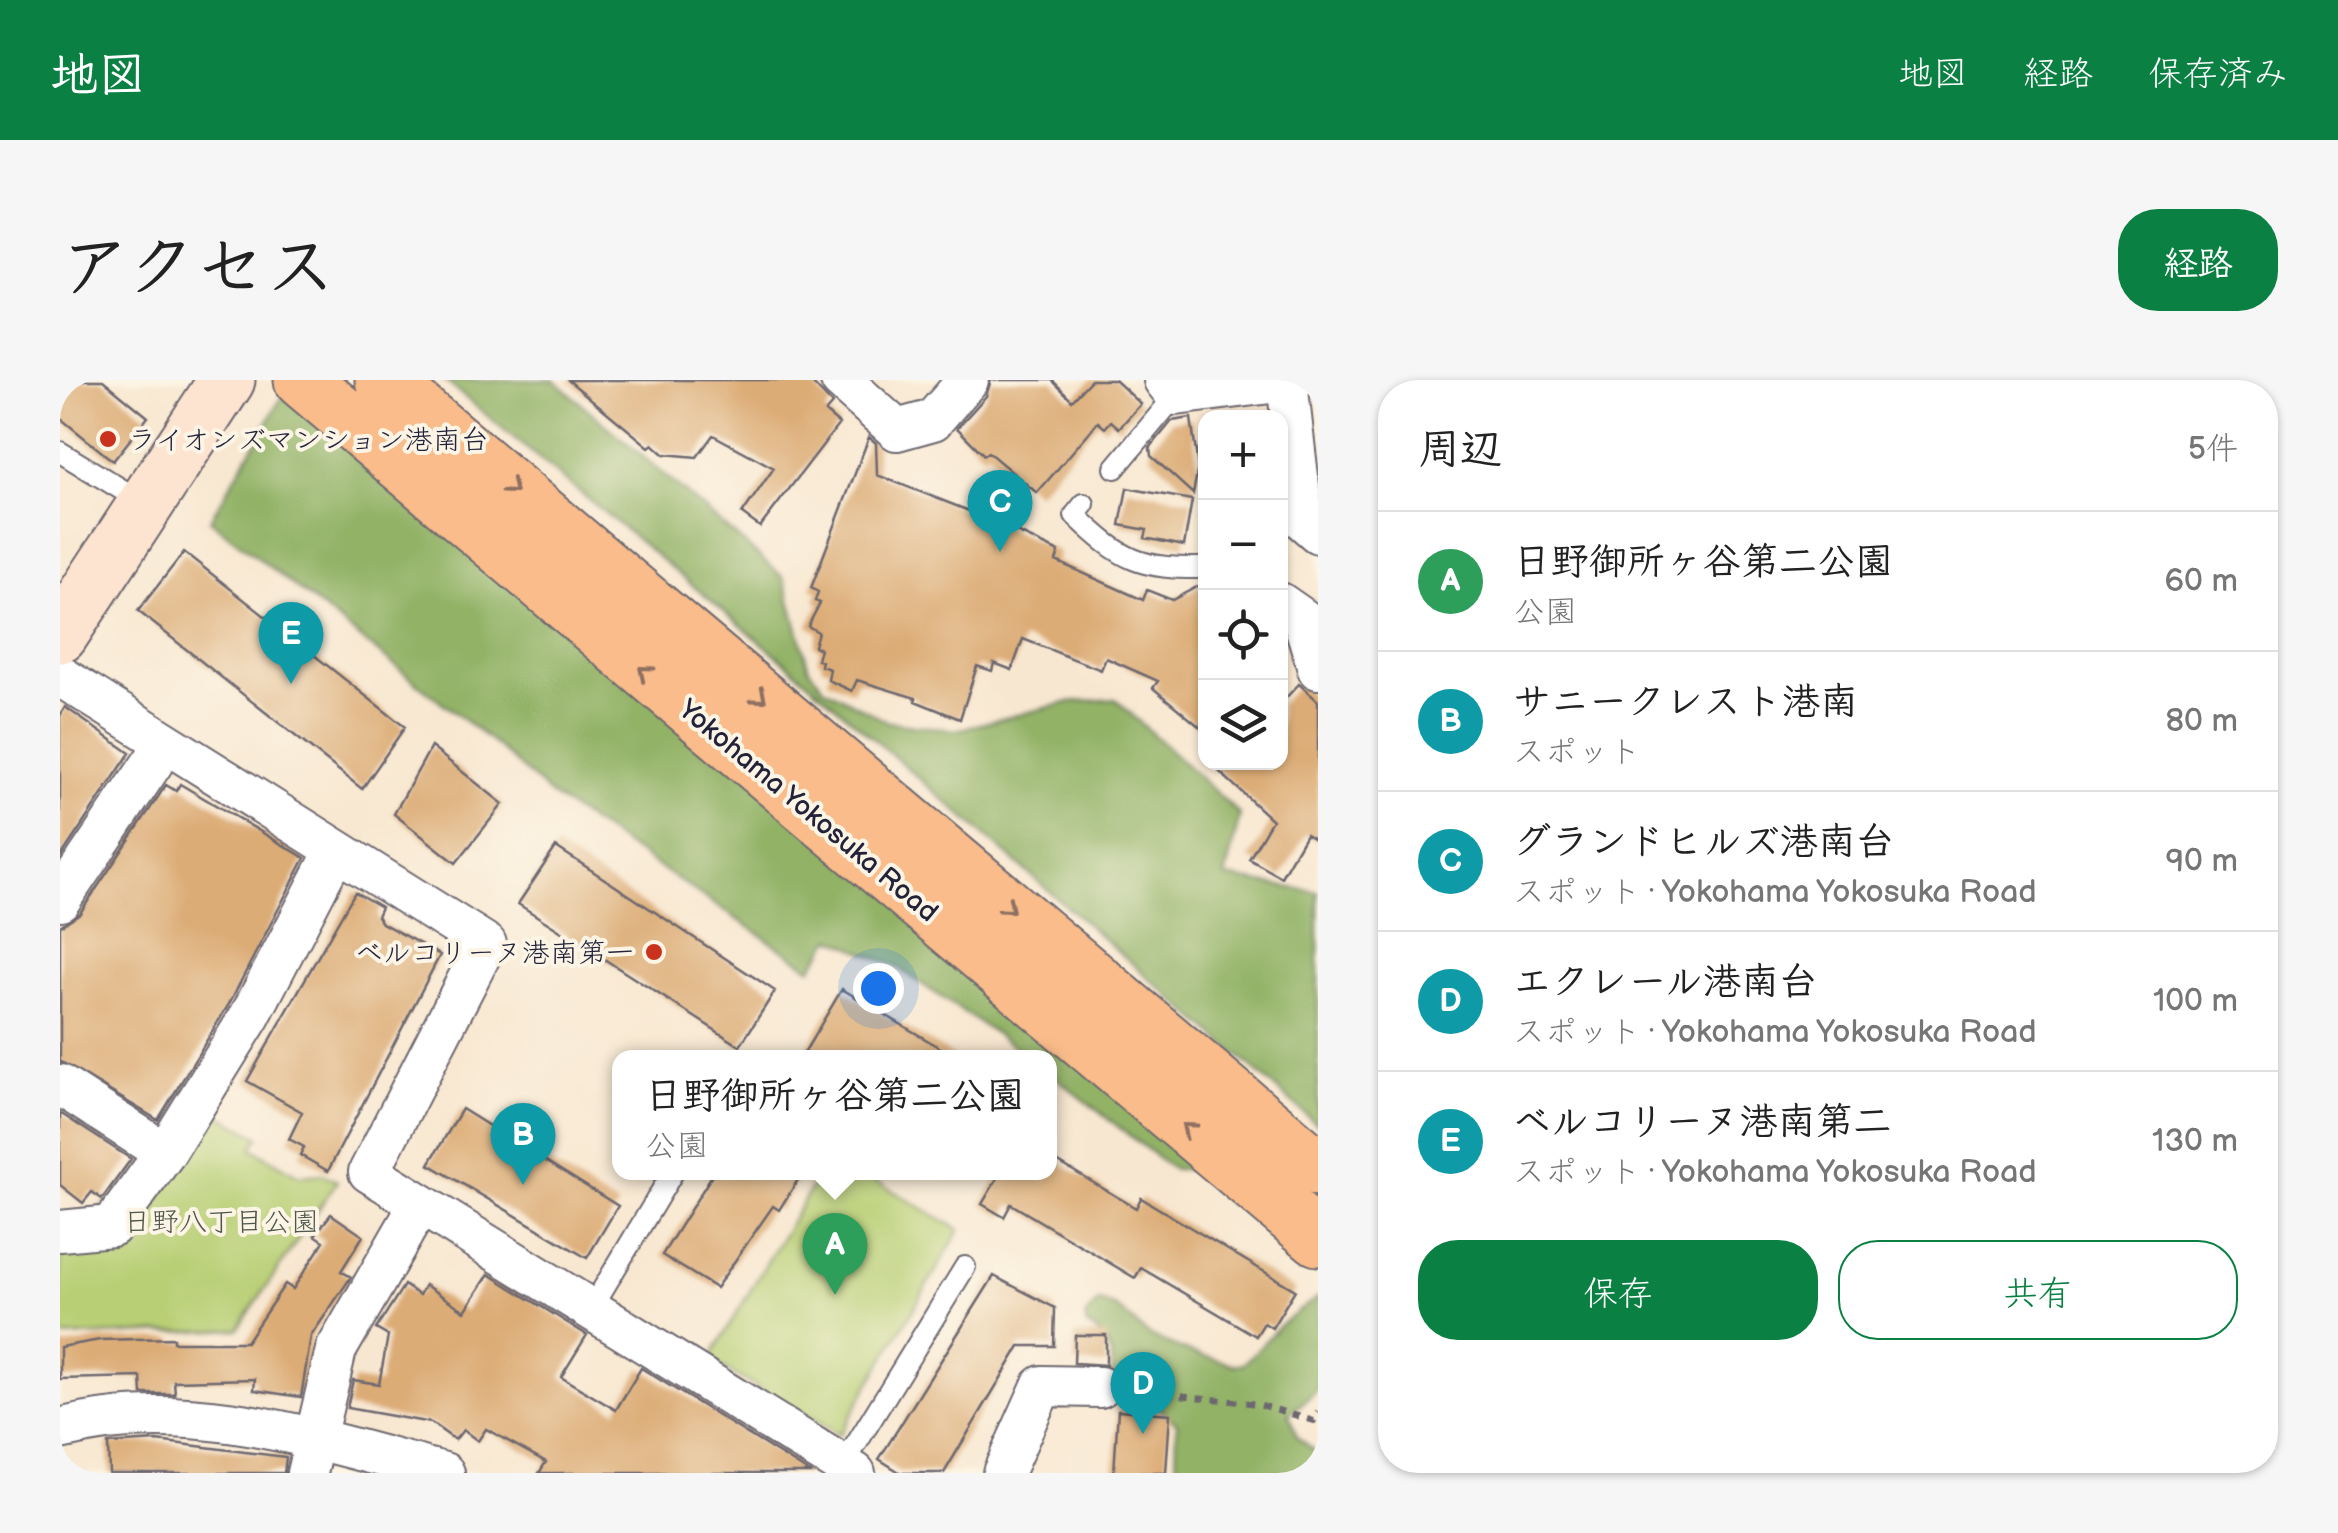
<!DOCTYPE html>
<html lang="ja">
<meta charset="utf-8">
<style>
body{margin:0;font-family:"Balsamiq Sans","Klee One",sans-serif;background:#f6f6f6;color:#222}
.controls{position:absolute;right:30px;top:30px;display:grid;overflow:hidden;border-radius:20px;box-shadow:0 2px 8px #0004}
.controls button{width:90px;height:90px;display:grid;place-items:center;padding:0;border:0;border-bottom:2px solid #e0e0e0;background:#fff;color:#222;font:50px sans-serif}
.you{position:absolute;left:818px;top:608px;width:35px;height:35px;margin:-25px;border:8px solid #fff;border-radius:50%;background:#1a73e8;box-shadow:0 0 0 15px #1a73e833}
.badge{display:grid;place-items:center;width:65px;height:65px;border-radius:50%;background:#0b8043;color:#fff;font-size:32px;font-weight:700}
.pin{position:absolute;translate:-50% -82px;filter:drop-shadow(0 2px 5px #0008)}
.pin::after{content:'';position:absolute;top:52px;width:35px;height:30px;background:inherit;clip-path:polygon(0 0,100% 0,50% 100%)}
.popup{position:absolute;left:552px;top:670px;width:445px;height:130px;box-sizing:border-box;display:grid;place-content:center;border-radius:20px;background:#fff;filter:drop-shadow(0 2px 8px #0005);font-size:32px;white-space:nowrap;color:#767676}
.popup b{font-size:38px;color:#222}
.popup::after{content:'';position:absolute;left:50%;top:100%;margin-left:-20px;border:20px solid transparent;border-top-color:#fff}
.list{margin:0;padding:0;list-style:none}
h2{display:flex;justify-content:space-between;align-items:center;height:130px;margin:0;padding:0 40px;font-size:42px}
h2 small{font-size:32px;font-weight:400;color:#767676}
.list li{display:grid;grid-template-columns:65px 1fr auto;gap:30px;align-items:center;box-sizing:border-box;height:140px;padding:0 40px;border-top:2px solid #e0e0e0}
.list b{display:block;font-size:38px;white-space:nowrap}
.list p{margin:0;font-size:32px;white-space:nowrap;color:#767676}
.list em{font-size:32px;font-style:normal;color:#767676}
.actions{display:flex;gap:20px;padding:30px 40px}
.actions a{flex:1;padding:22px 0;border:2px solid #0b8043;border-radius:40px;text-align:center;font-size:35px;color:#0b8043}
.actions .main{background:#0b8043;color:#fff}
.icon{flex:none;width:55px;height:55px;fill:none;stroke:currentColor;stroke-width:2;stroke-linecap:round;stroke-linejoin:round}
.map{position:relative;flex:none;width:1258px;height:1093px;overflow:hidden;border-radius:40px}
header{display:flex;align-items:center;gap:60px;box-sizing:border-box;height:140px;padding:0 50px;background:#0b8043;color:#fff}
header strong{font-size:48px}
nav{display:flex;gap:55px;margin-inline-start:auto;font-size:35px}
.intro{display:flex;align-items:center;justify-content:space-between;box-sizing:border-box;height:240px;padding:0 60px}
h1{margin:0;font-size:70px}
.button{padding:25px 45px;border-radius:40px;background:#0b8043;color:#fff;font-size:35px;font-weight:700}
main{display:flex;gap:60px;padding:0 60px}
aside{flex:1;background:#fff;border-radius:40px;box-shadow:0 2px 8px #0004}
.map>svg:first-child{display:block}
</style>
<header>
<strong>地図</strong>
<nav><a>地図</a><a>経路</a><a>保存済み</a></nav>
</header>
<div class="intro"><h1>アクセス</h1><a class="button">経路</a></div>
<main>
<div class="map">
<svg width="1258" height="1093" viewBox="0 0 1258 1093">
<rect width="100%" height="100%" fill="#fcf5e5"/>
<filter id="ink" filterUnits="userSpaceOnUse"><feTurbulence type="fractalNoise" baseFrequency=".01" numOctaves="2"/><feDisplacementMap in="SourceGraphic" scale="20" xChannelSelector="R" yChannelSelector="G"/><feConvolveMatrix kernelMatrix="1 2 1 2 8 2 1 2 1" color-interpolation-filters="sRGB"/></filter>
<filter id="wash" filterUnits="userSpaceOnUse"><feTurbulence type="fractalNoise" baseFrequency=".0048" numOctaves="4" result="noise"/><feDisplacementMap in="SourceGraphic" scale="40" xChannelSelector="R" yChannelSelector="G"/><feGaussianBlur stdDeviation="2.25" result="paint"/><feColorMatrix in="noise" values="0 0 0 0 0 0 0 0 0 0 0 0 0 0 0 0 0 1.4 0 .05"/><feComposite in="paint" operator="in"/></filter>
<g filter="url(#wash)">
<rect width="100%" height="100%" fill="#f8e7d0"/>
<!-- green -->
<path fill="#b8cf74" stroke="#6d7858" stroke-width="2.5" d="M147 728 199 757 192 768 239 796 262 794 277 801 178 949 0 957V866Z
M760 793H802L900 850 779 1055 649 980Z"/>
<!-- forest -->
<path fill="#92b266" stroke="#5a6a50" stroke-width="2.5" d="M232 0 1150 789H1112L990 693V678L970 677 835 586 772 558 751 588 493 417 436 365 150 140Z
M384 0H494L724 198 749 289 765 308 828 342 896 350 1010 322 1055 319 1180 435 1165 497 1258 512V745L730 286Z
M1258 917V1010L1229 1034 1237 1057 1258 1073V1093H1116L1117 1043 1102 1030 1052 1020C1052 991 1058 960 1027 946L1025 937 1038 922C1064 925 1071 945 1091 956 1117 970 1148 977 1176 985L1184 984 1220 945Z"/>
<g id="blocks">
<!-- building -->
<path fill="#dcac76" d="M0 0H43L88 37 53 81 0 38Z
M508 0H749L772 24 765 32 779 44 700 147 682 134 714 88 653 55 637 77 604 74 593 64 589 67Z
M931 0H992L1012 20 1031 0H1055L1081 24 1059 48 1051 41 1045 48 1038 42 977 113 928 72 924 75 897 48 926 16Z
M1131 38 1138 87 1133 114 1091 76 1090 68 1112 41Z
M809 57 816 63 817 95 927 138 999 172 996 181 1083 220 1087 210 1112 220 1146 202V352L1093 308 1098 301 1046 278 1041 290 963 259 952 290 934 283 932 291 917 286 900 339 855 321 856 318 797 300 792 311 768 300 770 289 761 286 762 281 757 280 760 269 754 266 758 252 748 246 760 223 755 221 758 212 751 208Z
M1067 108 1132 120 1124 166 1085 158 1087 150 1060 145Z
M124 172 345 347 302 409 78 231Z
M1239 304 1258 321V461L1246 454 1221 497 1189 479 1212 440 1149 382H1220V324Z
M5 327 70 373 0 478V336Z
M371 367 443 424 396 483 334 434Z
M120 404 245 478 169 624 98 740 0 681V546L20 533 106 405 116 411Z
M496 467 715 611 680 666 458 524Z
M295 512 321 527 317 536 322 543 380 575 268 791 240 775 244 767 229 759 242 732 187 701Z
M782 609 897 678H741Z
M402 729 558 826 527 878 369 784Z
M0 733 71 779 42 819 32 812 23 823 0 805Z
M990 777 1076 828 1081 818 1235 910 1212 948 1204 943 1196 956 1081 888 1075 898 951 824 944 837 922 824 941 792H990Z
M654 792H743L719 830 713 826 656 908 602 875Z
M271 834 303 856 281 891 291 897 251 956 241 1017 194 1010 195 999 114 1001 115 1014H82L81 997 0 999V967L40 960 113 958V962H186L225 904 233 909 264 861 255 855Z
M429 894 527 955 501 997 556 1030 581 988 750 1093H479L486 1082 426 1049 418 1061 403 1050 395 1060 371 1043 287 1028 293 1000 319 1004 328 956 316 949 344 905 359 915 365 905 405 931Z
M934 896 995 928 994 966H960L884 1093H841L819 1079Z
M1015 955H1046V985L1014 983Z
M1058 1030 1110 1034 1106 1093H1054Z
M97 1061 226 1077 224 1093H49L48 1064Z"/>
</g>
</g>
<g filter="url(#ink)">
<use href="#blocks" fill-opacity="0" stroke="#6d676f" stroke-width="2.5"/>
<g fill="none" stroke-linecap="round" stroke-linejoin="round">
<!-- lane casing -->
<g stroke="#6d676f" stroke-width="24">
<path id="lane" d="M0 72 84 123
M1055 88 1116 15
M1024 124 1015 135C1063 181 1079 189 1146 188
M531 929 613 792
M784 1084 905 887"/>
</g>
<!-- street casing -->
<g stroke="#6d676f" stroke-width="44">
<path id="street" d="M781 0 837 50 873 40 908 0
M1104 0 1116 15 1234 0
M1227 2 1243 140 1258 153
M1220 223 1243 239 1258 289
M0 296 426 564 309 792 795 1093
M0 520 106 363
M0 705 105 773
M0 851 52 846 105 773 190 636 275 472
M0 1049C128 1015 260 1060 384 1093
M247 1093 276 970 360 824
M943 1093 982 1006 1040 1007"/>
</g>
<!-- secondary casing -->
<g stroke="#6d676f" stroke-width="59">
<path id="secondary" d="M0 255 167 0"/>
</g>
<!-- highway casing -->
<g stroke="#6d676f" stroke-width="59">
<path id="highway" d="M242 0 1258 858
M323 0 1258 788"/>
</g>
<!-- path -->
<path stroke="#6d676f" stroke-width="6" stroke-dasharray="8 8" stroke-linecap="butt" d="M1074 1010 1198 1024 1254 1041 1258 1032"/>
<!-- lane -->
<use href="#lane" stroke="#fff" stroke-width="20"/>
<!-- street -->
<use href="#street" stroke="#fff" stroke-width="40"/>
<!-- secondary -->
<use href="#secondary" stroke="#fde4d0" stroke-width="55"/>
<!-- highway -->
<use href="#highway" stroke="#f9bc8a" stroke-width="55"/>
</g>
<!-- one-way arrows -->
<defs><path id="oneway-chevron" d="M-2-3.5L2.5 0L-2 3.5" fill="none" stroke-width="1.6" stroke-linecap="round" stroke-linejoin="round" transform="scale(2.5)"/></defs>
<g stroke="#8e6f62">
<use href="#oneway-chevron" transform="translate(451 108) rotate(40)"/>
<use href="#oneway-chevron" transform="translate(585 292) rotate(-140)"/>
<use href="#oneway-chevron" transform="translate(700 317) rotate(40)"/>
<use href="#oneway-chevron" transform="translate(948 527) rotate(40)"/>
<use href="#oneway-chevron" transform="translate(1128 749) rotate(-140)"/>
</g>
</g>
<!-- markers -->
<g fill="#c8321e" stroke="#fcf5e5" stroke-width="4">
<circle cx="48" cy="59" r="10"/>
<circle cx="594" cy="572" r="10"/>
</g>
<g text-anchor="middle" stroke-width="8" stroke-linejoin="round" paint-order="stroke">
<!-- poi labels -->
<g font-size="28" fill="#22223b" stroke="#fcf5e5" text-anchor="start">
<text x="68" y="69">ライオンズマンション港南台</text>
<text x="574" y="582" text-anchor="end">ベルコリーヌ港南第一</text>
</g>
<!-- street labels -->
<g font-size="28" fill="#22223b" stroke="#fcf5e5">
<text transform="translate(749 430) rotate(40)" y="10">Yokohama Yokosuka Road</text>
</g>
<!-- park labels -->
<g font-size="28" fill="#4f564c" stroke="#fcf5e5">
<text x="161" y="851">日野八丁目公園</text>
</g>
</g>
</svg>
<div class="controls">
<button>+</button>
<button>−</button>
<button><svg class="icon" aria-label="locate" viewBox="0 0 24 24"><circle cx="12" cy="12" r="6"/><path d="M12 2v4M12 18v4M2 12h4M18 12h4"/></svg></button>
<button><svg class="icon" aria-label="layers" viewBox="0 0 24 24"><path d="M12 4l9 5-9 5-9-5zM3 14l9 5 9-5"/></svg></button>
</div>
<div class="you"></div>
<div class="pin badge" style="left:775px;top:915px;background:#2e9e5b">A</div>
<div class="popup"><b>日野御所ヶ谷第二公園</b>公園</div>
<div class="pin badge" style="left:463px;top:805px;background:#0f9aa8">B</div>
<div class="pin badge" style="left:940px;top:172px;background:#0f9aa8">C</div>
<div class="pin badge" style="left:1083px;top:1054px;background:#0f9aa8">D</div>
<div class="pin badge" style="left:231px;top:304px;background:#0f9aa8">E</div>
</div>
<aside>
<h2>周辺<small>5件</small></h2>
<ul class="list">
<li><span class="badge" style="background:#2e9e5b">A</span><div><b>日野御所ヶ谷第二公園</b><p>公園</p></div><em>60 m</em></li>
<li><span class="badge" style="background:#0f9aa8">B</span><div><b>サニークレスト港南</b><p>スポット</p></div><em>80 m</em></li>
<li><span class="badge" style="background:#0f9aa8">C</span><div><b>グランドヒルズ港南台</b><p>スポット · Yokohama Yokosuka Road</p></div><em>90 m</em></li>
<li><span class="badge" style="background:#0f9aa8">D</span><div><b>エクレール港南台</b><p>スポット · Yokohama Yokosuka Road</p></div><em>100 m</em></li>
<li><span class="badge" style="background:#0f9aa8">E</span><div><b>ベルコリーヌ港南第二</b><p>スポット · Yokohama Yokosuka Road</p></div><em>130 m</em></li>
</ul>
<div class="actions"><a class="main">保存</a><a>共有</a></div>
</aside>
</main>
